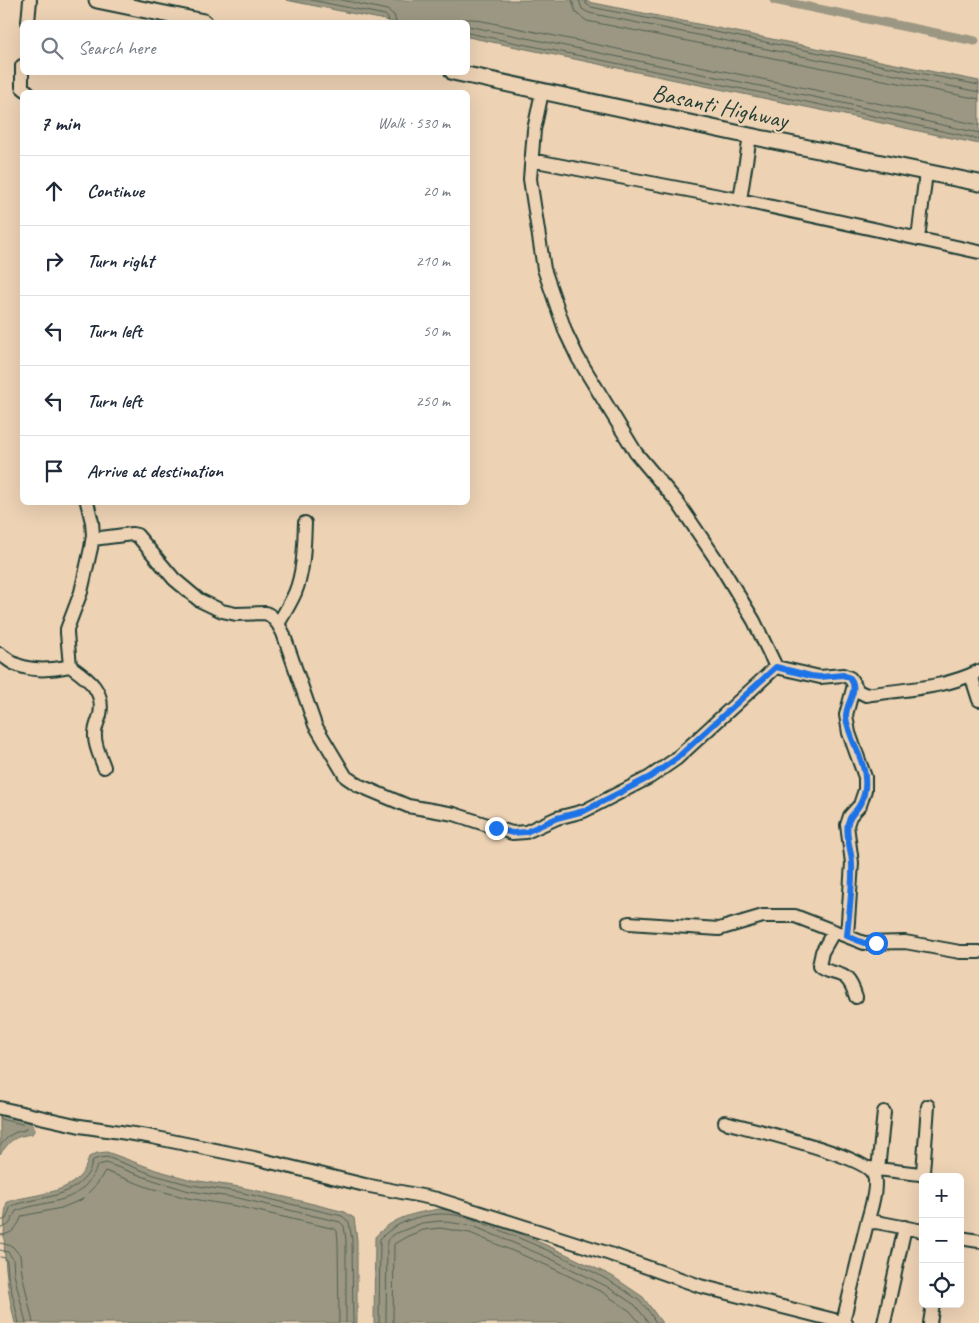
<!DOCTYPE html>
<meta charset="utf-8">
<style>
body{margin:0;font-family:Caveat,sans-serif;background:#f6f6f7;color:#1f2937}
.controls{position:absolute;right:15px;bottom:15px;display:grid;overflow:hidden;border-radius:8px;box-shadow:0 5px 20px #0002}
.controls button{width:45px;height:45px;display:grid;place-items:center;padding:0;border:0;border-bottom:1px solid #e0e1e3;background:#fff;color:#1f2937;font:25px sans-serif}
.stop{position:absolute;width:15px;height:15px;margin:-11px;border:4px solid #1a73e8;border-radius:50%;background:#fff}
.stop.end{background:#1a73e8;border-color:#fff;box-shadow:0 1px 5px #0008}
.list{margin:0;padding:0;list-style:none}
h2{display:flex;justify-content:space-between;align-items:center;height:65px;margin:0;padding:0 20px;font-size:21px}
h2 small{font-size:16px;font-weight:400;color:#747a83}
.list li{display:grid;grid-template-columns:32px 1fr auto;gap:15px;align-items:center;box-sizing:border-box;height:70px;padding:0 20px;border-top:1px solid #e0e1e3}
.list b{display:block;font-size:19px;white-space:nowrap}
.list em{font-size:16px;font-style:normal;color:#747a83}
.icon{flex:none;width:28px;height:28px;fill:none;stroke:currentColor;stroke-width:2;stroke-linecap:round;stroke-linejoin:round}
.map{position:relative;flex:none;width:979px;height:1323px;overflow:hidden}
.search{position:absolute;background:#fff;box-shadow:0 5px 20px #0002;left:20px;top:20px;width:450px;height:55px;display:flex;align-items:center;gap:12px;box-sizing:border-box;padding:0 18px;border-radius:8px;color:#747a83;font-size:19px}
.panel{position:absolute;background:#fff;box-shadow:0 5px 20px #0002;left:20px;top:90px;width:450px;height:415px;border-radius:8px}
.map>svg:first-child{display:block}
</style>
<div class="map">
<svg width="979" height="1323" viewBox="0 0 979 1323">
<rect width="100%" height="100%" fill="#edd2b4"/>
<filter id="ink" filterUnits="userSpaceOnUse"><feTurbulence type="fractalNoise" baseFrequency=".02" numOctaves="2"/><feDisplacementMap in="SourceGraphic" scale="10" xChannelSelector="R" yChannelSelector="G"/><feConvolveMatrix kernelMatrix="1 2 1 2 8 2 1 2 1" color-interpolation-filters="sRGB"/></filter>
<g filter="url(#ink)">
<!-- water -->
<path fill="#9b9782" stroke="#697363" d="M286 0H579L979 81V144L835 113 468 37V22H395Z
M0 1113C11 1116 30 1117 35 1129L32 1134C13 1137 12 1139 0 1154Z
M107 1152 156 1170 192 1180 240 1187 285 1197 345 1212 354 1218 357 1240V1323H15C7 1291 0 1233 7 1202 31 1194 68 1195 83 1172 86 1168 87 1162 89 1157L97 1153Z
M440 1209 476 1215 553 1248 612 1276 643 1297 662 1323H374L375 1237C393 1217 414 1213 440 1209Z"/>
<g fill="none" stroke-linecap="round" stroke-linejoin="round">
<!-- shore -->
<path stroke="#516153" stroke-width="1" d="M311 0 385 15 388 18 389 22
M342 0 387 10 394 15 396 22
M572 0 576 13 587 21 979 99
M579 0 582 9 589 13 979 92
M586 0V4L591 7 979 85
M457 22 464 19H473L839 95 979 125
M468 26 838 102 979 133
M468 33 836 108 979 139
M0 1119 22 1124 26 1128 25 1130C12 1132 8 1136 0 1146
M0 1221 6 1219 11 1206C36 1197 70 1199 87 1175 90 1171 91 1165 93 1160L99 1158 107 1157 154 1175 191 1185 239 1192 342 1216 349 1222 352 1240 353 1323
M0 1228C12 1227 11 1219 16 1211 52 1198 80 1207 98 1165L106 1163 153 1180 189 1191 238 1198 340 1222 344 1226 346 1240V1323
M0 1235C13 1235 17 1227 22 1216L61 1208 81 1200 97 1184 105 1171 150 1188 187 1198 236 1206 335 1229 337 1231 338 1241 339 1323
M0 1243 12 1246 20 1255 22 1273 33 1323
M0 1250 8 1252 13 1259 14 1274 26 1323
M0 1257 5 1258 7 1262 8 1275 19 1323
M379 1323 380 1239C394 1223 418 1215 439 1214 467 1213 493 1228 519 1238 559 1255 602 1273 637 1299 645 1305 652 1315 656 1323
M386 1323 387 1241 392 1235 422 1223 440 1221 473 1226 549 1258 606 1286 635 1305 649 1323
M393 1323 394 1244 408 1236 423 1230 440 1228 470 1233 546 1265 602 1292 630 1311 640 1323"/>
<!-- canal -->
<path stroke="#9b9782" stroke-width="9" d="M774 0 975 41"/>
<!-- minor casing -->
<g stroke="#1f3d34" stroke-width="16">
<path id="minor" d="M28 22 30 0
M22 66V87L28 92
M542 92 534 130 530 179 544 269 566 333 578 358 636 453 678 503 722 568 754 621 776 667 820 677 843 675 850 678 858 691 866 695C905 689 943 689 979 671
M531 160 740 200 979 252
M740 200 750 136
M918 239 926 172
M87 502 92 522 93 535 91 548 81 592 67 629V633L70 666C88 679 105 690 100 715 98 722 94 729 95 737 95 747 101 758 104 767
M93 539 132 534 137 535 174 579 199 600 222 611 236 614 266 613 271 616 278 624 283 633 315 725 346 777 358 785 408 806 454 814 512 833 526 832 557 818 584 811 650 777 676 759 776 667
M278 624C284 614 290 604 295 593 304 571 304 546 305 523
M0 654C5 657 9 661 13 663 30 672 52 670 70 666
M971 675 979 700
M629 923 719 929 763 916H795L864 943 905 942 960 952H979
M834 931 822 952 819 966C826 974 840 971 847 979 852 984 854 991 856 997
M847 936 852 863 847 825 850 816 860 805 865 790V777L849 733 846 715 854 685
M0 1108 80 1126 147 1136 254 1158 365 1185 437 1199 610 1254 700 1286 846 1323
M725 1122C750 1129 863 1155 873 1174 879 1184 870 1212 867 1223
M869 1168 920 1174 923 1172 928 1106
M878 1170 884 1112
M960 1238 979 1241
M843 1322 867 1223 876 1222 923 1231
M884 1323 905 1227
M930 1323 933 1304"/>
</g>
<!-- major casing -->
<g stroke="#1f3d34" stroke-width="19">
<path id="major" d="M97 0 204 22
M453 72 750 136 979 183"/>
</g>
<!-- minor -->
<use href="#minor" stroke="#edd2b4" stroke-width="12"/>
<!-- major -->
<use href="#major" stroke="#edd2b4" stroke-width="15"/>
</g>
</g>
<g fill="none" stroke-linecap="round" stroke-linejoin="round" filter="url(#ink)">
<!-- route -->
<path stroke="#1a73e8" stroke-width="6" d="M496 828 512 833 526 832 557 818 584 811 650 777 676 759 776 667 811 676 820 677 843 675 850 678C860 690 845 704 846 717 848 738 865 760 865 778 866 787 864 797 860 804 856 812 850 815 848 823 845 837 852 851 852 864 853 888 849 913 847 936L864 943H876"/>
</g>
<g text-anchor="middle" stroke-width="4.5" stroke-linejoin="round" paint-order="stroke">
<!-- street labels -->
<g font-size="24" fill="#1f3d34" stroke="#edd2b4">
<text transform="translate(720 106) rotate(12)" y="8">Basanti Highway</text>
</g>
</g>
</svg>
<div class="controls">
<button>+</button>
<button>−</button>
<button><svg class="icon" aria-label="locate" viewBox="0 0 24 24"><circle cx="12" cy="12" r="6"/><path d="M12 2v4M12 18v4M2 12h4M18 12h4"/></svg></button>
</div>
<div class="stop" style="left:876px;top:943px"></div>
<div class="stop end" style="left:496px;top:828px"></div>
<div class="search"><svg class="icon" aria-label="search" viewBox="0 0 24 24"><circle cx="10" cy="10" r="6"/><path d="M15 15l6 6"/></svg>Search here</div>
<section class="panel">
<h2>7 min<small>Walk · 530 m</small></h2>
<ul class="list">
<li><svg class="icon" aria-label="ahead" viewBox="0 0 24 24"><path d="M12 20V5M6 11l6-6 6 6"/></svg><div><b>Continue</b></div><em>20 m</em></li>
<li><svg class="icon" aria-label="right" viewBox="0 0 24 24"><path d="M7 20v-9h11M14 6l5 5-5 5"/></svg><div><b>Turn right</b></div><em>210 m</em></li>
<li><svg class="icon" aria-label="left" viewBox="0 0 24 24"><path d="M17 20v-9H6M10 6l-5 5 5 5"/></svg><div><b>Turn left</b></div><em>50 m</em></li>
<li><svg class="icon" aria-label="left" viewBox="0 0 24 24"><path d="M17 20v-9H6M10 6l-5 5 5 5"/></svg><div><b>Turn left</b></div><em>250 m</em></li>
<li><svg class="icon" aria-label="arrive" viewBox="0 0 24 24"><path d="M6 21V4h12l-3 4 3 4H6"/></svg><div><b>Arrive at destination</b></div></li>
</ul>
</section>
</div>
